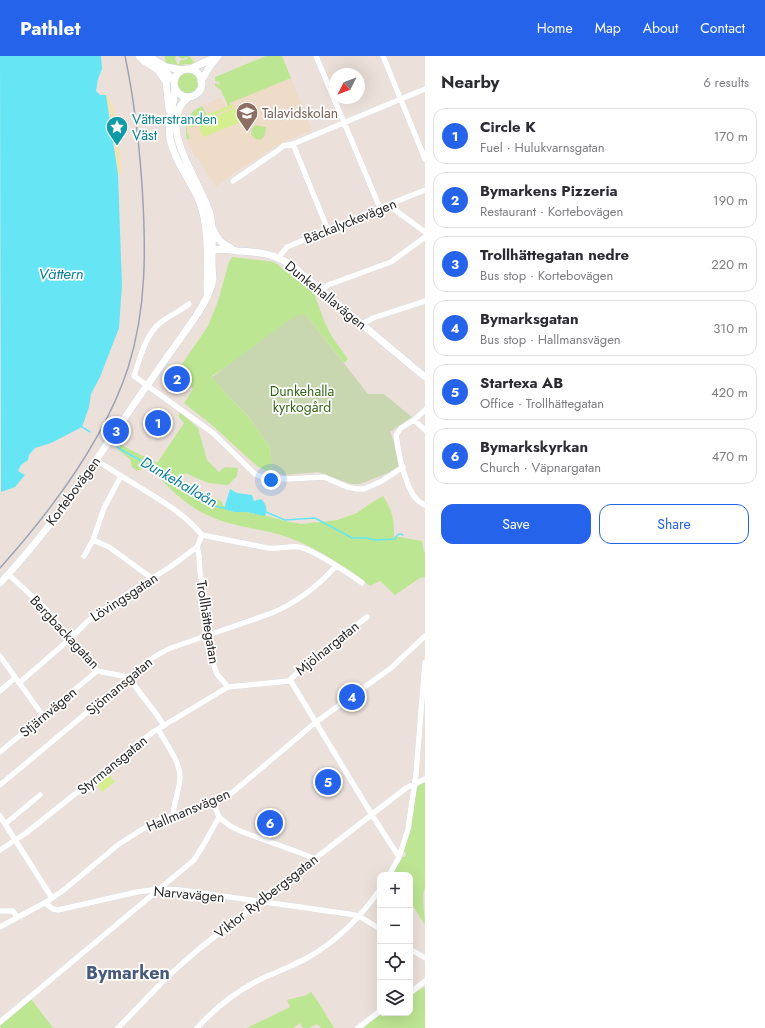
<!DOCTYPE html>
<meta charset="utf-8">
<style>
body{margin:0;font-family:Jost,sans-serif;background:#f2f2f3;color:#2b2b33}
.controls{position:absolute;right:12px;bottom:12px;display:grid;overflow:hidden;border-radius:8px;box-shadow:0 4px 16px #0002}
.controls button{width:36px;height:36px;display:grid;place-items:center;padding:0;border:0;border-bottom:1px solid #e1e1e2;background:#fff;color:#2b2b33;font:20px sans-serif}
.compass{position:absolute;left:329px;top:12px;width:36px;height:36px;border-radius:50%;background:#fff;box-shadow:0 4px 16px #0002;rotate:228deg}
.you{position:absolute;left:271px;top:424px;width:14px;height:14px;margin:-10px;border:3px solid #fff;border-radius:50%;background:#1a73e8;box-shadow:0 0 0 6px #1a73e833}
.badge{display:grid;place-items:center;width:26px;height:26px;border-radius:50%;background:#2563eb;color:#fff;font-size:13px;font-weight:700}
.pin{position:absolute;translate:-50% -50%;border:2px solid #fff;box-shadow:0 1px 4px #0006}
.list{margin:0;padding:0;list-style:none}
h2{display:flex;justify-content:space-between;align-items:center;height:52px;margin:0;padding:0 16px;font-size:17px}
h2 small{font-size:13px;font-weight:400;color:#7c7c81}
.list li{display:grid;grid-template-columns:26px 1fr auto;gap:12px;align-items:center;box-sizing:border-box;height:56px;margin:0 8px 8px;padding:0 8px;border:1px solid #e1e1e2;border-radius:12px}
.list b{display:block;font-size:15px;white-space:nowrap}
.list p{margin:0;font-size:13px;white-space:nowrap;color:#7c7c81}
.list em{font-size:13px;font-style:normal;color:#7c7c81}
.actions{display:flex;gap:8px;padding:12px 16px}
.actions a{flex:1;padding:9px 0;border:1px solid #2563eb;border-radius:12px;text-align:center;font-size:14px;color:#2563eb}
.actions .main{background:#2563eb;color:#fff}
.icon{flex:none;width:22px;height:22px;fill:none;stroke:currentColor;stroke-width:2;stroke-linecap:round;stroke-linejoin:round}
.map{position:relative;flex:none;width:425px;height:972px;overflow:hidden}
header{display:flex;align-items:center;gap:24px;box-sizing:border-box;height:56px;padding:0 20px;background:#2563eb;color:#fff}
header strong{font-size:19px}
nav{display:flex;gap:22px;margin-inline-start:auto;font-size:14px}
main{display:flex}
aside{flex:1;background:#fff}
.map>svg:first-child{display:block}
</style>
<header>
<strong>Pathlet</strong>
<nav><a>Home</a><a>Map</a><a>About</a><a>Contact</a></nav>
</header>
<main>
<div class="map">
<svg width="425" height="972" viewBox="0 0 425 972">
<rect width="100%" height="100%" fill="#ece1da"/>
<!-- education -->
<path fill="#efdcc8" d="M291 22 312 74 280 88 231 119 216 131 197 101 195 102 187 84 190 82 187 76V67L207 59 203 49 221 41 226 51 230 49 229 47Z"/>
<!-- green -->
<path fill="#bde693" d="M165 0H176L175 3 178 9 181 4H185L188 2 187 1 183 3 177 0H189L196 8H186L176 11 167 9 165 4Z
M266 0H282L291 22 230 47V49L228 50 221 34 215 30V27L220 29 219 26 215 25V21Z
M177 27a11 11 0 1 1 22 0a11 11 0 1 1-22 0Z
M202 50 207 59 187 67V76L190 82 187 84C184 69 187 56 202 50Z
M256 69 266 71 265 79 261 84 255 83 251 78 252 72Z
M232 201 274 206 314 237 325 267 332 281 348 303 344 307 306 259 212 320 226 338 248 360 270 391 272 417 258 411 213 370 184 347 193 333 187 327 188 322 178 314 208 270 218 245 229 206Z
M179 357H181L198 372 207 404 219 416 225 411 238 412 237 420 228 429 208 427 185 417 182 424 221 445 225 453 234 456H246L271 461 285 465 301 468 337 464 357 457 371 447 383 440C393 456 394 462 394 480L422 485 424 496 425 497V521L420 522 395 539 380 525 370 530C345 511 317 491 287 481 260 472 230 471 205 458 182 447 165 427 147 410L137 415 132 411 130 403 118 394 121 389 157 407 184 367 179 361Z
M425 725V832C421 840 425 859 425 869L410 845V819H393L401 801H405L406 797 403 795 415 735 417 731Z
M425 931V972H363L382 957H410V939Z
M311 936 319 947 334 972H321L317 968 309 972H303L300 967 293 972H247L290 951 287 944 307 939Z
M31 943 53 972H1L0 970Z"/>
<!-- sand -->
<path fill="#f3e1ba" d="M105 38H107C118 50 121 100 122 117L118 118Z"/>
<!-- cemetery -->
<path fill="#c9d7b0" d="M300 258 306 259 368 338H384L412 361 390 376C394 386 405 406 395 414L360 428H351L318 416 285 419 272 417 270 391 248 360 226 338 212 321 288 265Z"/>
<!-- pitch -->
<path fill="#d5ee8e" d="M233 48 234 51 196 67 197 69 190 72 188 67Z
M235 52 241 66 203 81 198 68Z
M108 718 115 726 102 736 96 728Z"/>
<!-- water -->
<path fill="#66e6f5" d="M0 0H101L102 13 98 23 96 35 100 39H106L118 118 122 229 119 272 100 321 91 338 89 351 82 371 51 387 35 392 29 399 28 404 21 409 18 415 25 419 15 431 1 436Z
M230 433 237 437 252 439 254 445 261 443C266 447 268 454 265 460L246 456H234L224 453Z"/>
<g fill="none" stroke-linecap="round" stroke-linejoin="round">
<!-- stream -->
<path stroke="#66e6f5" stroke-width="1.5" d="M82 371 90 376
M117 391C131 400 145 406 158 414 176 425 206 452 226 452
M266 456 285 464 315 462 352 482H366L376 484 395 483C397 478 399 477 403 479"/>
<!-- minor casing -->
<g stroke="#cfd6e3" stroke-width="6">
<path id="minor" d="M316 0 380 152
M383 0 425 103
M293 88 328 174
M233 125 277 95 283 90 293 88 425 33
M392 148 395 154 425 176
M279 201 287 191 380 152 425 134
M321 235 328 229 391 206 425 181
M189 248C180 255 169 260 160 267 145 279 140 303 134 320L213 377 255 418 264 422 287 423 324 421 347 431 357 433H364L382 425 403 411
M362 268 373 262 425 245
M425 354 414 364 401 372 396 379C398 397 404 423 413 439 416 443 420 447 425 449
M414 364 425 374
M96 404C109 412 122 421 136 429 159 443 184 457 202 479L197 491 199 499 200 517 206 547 212 604 217 618 228 631 289 625 292 627 372 759 399 801
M202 479 268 492C278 493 289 490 299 491 312 493 350 518 362 527
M93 484 109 491 153 523
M84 500 93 484 104 452 121 420
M8 518 46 553 97 615 128 621 157 659 164 670
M0 600 43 660
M289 625 302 612 367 561
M19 627 71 582 88 565 119 543 170 511 197 491
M0 635 15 622
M158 673C165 686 181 707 180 722 179 735 174 746 173 759
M0 696 97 615
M0 729 151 603 168 593 272 557C298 546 317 531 336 510
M0 760 52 842
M219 761 230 770 240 775 306 799 314 803
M5 768 40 739
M0 794 26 777 153 676 228 631
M389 819 399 801 408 773 416 718 425 606
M45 847 53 853 58 854 137 836 159 833 180 834 349 858 359 860 380 873
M0 855H13L17 861
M0 871 48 845 65 833 119 788 146 771 159 764 213 746 233 736 316 666 391 612 425 580
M410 893 425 902
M410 937 425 925
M0 966 194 804 204 788 219 761 213 746
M118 972 167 921 200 892 406 732 425 723
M197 972C214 953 234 937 257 925 273 917 291 911 307 902 336 886 362 860 380 833
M358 972 380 955"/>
</g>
<!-- tertiary casing -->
<g stroke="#cfd6e3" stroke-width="8">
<path id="tertiary" d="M139 0 144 5 158 14 165 16 174 25
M148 0 166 11 183 14
M190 13 218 0
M174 27a14 14 0 1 1 28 0a14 14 0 1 1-28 0Z
M158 14 166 26 169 54
M201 25 209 12 218 0
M175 32C174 49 167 65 170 83 175 106 190 124 199 144 210 173 207 206 207 236
M213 173C217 183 221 187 231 192
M212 195C220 191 228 194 237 195 259 196 272 197 291 209L425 321
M0 527C46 479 84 422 122 366 144 333 168 300 192 266 201 253 210 239 213 223 210 201 215 179 210 158 202 127 153 68 189 41"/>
</g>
<!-- minor -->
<use href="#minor" stroke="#fff" stroke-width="5.5"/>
<!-- tertiary -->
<use href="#tertiary" stroke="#fff" stroke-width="7"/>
<!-- rail -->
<path stroke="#9ca4b4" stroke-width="1.5" d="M0 512C51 455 104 385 128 312 147 252 146 191 142 129 139 85 134 43 125 0"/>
</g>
<!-- icons -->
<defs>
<g id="school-pin" transform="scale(1.15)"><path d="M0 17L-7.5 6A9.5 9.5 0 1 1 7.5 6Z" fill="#8d6e63" stroke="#fff"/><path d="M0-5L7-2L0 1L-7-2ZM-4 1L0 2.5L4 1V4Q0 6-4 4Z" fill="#fff"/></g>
<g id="sight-pin" transform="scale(1.15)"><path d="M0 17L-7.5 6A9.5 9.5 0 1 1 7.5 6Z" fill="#0f9aa8" stroke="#fff"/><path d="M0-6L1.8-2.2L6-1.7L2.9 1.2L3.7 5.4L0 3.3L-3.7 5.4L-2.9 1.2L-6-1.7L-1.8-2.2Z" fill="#fff"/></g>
</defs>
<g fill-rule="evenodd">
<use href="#school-pin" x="247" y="57"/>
<use href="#sight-pin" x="117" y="71"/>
</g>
<g text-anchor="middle" stroke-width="3.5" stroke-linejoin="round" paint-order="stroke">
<!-- education labels -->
<g font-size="14" fill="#785e54" stroke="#fff" text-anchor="start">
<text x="262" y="62">Talavidskolan</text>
</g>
<!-- culture labels -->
<g font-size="14" fill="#0d838f" stroke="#fff" text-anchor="start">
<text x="132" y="68">Vätterstranden<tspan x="132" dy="16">Väst</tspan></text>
</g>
<!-- street labels -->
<g font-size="14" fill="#292929" stroke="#fff">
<text transform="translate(350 165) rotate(-22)" y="5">Bäckalyckevägen</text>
<text transform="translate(326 239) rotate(39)" y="5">Dunkehallavägen</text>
<text transform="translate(73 435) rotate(-54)" y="5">Kortebovägen</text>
<text transform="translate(124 541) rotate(-33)" y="5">Lövingsgatan</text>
<text transform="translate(208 566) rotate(81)" y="5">Trollhättegatan</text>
<text transform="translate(65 576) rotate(47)" y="5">Bergbackagatan</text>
<text transform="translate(327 592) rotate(-39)" y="5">Mjölnargatan</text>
<text transform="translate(119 630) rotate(-40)" y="5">Sjömansgatan</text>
<text transform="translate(48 656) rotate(-40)" y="5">Stjärnvägen</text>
<text transform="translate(112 709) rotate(-39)" y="5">Styrmansgatan</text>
<text transform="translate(188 754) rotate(-23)" y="5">Hallmansvägen</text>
<text transform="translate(189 838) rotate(5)" y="5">Narvavägen</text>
<text transform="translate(266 840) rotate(-38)" y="5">Viktor Rydbergsgatan</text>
</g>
<!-- park labels -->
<g font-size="14" fill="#356916" stroke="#fff">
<text x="302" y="340">Dunkehalla<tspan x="302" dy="16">kyrkogård</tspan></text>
</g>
<!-- water labels -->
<g font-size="15" font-style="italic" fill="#077e99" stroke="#fff">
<text x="61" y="223">Vättern</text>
<text transform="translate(179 426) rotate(30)" y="5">Dunkehallaån</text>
</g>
<!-- district labels -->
<g font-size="18" font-weight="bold" fill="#47597c" stroke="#fff">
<text x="128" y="923">Bymarken</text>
</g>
</g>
</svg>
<div class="controls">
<button>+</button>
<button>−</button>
<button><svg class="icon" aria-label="locate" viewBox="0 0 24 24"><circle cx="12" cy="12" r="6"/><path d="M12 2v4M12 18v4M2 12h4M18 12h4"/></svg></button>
<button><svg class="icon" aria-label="layers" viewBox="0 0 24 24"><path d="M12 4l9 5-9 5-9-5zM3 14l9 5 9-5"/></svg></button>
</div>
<svg class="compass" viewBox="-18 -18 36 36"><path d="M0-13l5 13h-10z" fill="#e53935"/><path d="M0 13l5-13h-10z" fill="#7c7c81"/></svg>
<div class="you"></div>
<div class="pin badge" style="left:158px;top:367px">1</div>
<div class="pin badge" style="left:177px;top:323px">2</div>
<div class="pin badge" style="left:116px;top:375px">3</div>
<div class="pin badge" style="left:352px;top:641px">4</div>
<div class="pin badge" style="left:328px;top:726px">5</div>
<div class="pin badge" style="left:270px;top:767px">6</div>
</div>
<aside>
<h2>Nearby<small>6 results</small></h2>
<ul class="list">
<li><span class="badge">1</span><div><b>Circle K</b><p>Fuel · Hulukvarnsgatan</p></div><em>170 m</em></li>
<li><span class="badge">2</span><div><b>Bymarkens Pizzeria</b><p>Restaurant · Kortebovägen</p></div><em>190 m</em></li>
<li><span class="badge">3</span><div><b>Trollhättegatan nedre</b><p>Bus stop · Kortebovägen</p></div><em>220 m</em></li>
<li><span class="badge">4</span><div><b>Bymarksgatan</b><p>Bus stop · Hallmansvägen</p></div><em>310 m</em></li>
<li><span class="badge">5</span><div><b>Startexa AB</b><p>Office · Trollhättegatan</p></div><em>420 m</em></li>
<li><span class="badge">6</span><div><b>Bymarkskyrkan</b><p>Church · Väpnargatan</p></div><em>470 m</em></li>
</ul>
<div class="actions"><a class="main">Save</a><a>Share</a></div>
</aside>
</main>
